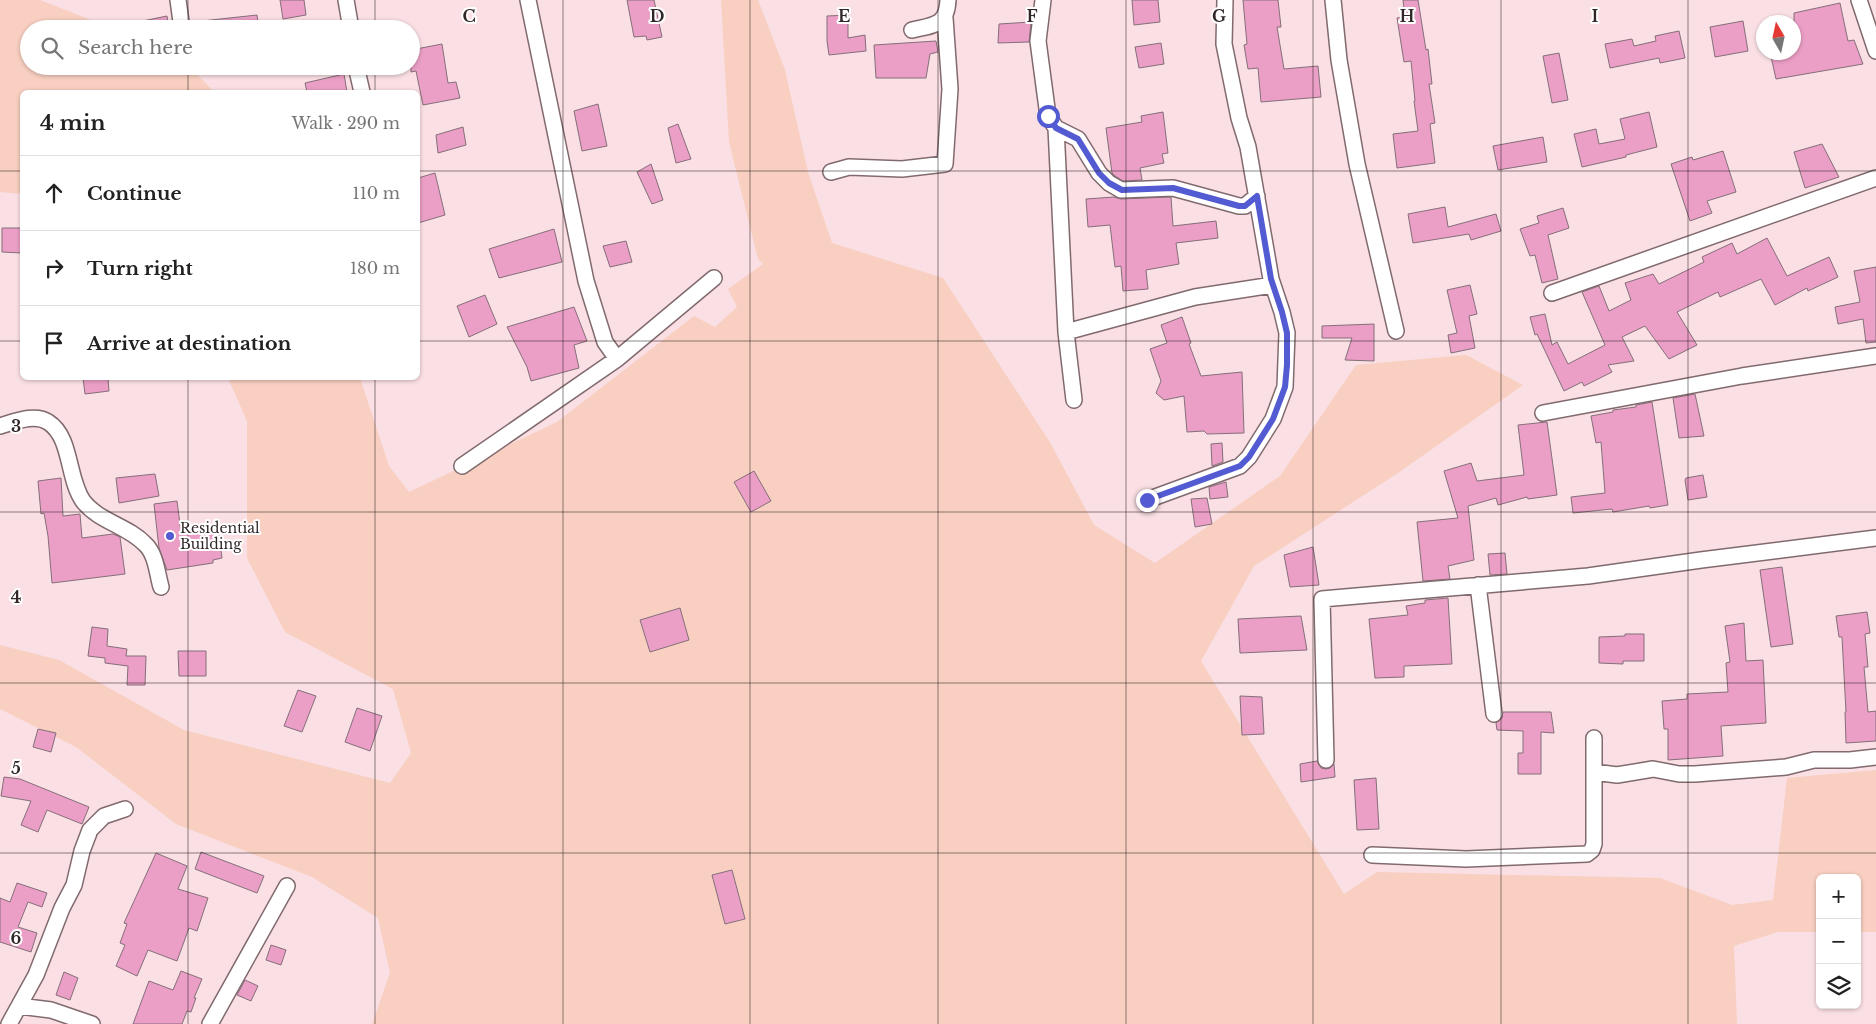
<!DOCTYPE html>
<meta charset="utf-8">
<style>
body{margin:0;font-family:"Libre Baskerville",serif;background:#f6f6f6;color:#222}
.controls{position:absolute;right:15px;bottom:15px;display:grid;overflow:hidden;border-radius:8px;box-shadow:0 1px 4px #0004}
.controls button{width:45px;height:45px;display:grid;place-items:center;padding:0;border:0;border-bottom:1px solid #e0e0e0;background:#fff;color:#222;font:25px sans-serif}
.compass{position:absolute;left:1756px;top:15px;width:45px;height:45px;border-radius:50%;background:#fff;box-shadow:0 1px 4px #0004;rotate:351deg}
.stop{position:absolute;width:15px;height:15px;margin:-11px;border:4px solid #535bd2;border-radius:50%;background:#fff}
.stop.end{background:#535bd2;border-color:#fff;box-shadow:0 1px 5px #0008}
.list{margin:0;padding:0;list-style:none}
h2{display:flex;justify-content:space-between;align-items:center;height:65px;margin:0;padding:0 20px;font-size:21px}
h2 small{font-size:16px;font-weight:400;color:#767676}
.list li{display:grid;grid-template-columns:32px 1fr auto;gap:15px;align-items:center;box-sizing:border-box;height:75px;padding:0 20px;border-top:1px solid #e0e0e0}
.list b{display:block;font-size:19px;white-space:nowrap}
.list em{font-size:16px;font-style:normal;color:#767676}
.icon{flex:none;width:28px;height:28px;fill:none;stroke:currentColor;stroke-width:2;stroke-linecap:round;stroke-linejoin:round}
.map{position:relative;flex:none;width:1876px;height:1024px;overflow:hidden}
.search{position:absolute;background:#fff;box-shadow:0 1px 4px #0004;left:20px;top:20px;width:400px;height:55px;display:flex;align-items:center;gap:12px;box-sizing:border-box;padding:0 18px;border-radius:28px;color:#767676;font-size:19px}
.panel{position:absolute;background:#fff;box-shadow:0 1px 4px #0004;left:20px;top:90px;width:400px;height:290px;border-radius:8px}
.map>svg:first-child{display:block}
</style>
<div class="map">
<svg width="1876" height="1024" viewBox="0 0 1876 1024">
<rect width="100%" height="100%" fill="#fadfe4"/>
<!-- green -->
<path fill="#f8cfc0" d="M0 0H40L114 29H29V66H189L214 92H22V194L0 192Z
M721 0H758L785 70 808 172 832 243 943 278 1051 444 1094 525 1155 563 1280 476 1356 365 1466 355 1523 385 1398 473 1254 566 1201 661 1344 894 1377 872 1660 878 1732 905 1773 900 1787 778 1876 770V932H1857V878H1820V932H1778L1734 946 1737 1024H372L390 973 378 918 312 877 176 824 76 747 0 709V645L59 660 184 730 390 783 411 753 393 689 285 632 247 558V421L228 378H360L389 466 409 492 557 422 694 316 715 327 737 307 728 289 763 264 758 259 729 142Z"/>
<!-- building -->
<path fill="#eb9fc6" stroke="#846f79" d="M280 0H304L306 15 283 19Z
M627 0H654L662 37 647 40 646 36 634 37Z
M1132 0H1158L1160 22 1134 25Z
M1243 0H1278L1281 27H1277L1284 69 1318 66 1321 97 1261 102 1258 68 1248 69 1244 45 1247 44Z
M1403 0H1418L1426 50 1428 49 1432 84H1429L1435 123 1430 124 1435 163 1397 168 1393 134 1418 131 1414 101H1415L1411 61 1404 62 1397 18 1405 16Z
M1840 3 1848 41 1854 40 1863 64 1776 79 1770 52H1794V13Z
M257 15 259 29H202V21Z
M848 15V38L865 35 866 51 829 55 827 41V16Z
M167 16 169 29H133V23Z
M1743 21 1748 51 1715 57 1710 27Z
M1031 22 1029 42 998 43 999 24Z
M1679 31 1685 58 1660 63 1659 58 1610 68 1605 44 1632 39 1634 46 1656 41 1655 36Z
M936 41 938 52 930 54 926 78H876L874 45Z
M1161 43 1164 64 1139 68 1135 47Z
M442 44 448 83 456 82 460 98 423 105 416 71 411 72V50Z
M1559 53 1568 100 1552 103 1543 56Z
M344 74 347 92H307L305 83Z
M598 104 607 146 582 151 574 111Z
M1163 112 1168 153 1162 154 1164 163 1140 168 1142 180 1123 181 1115 176 1112 173 1106 128 1142 122 1141 116Z
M1649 112 1657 147 1626 155V157L1582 167 1574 134 1596 129 1599 144 1625 139 1620 119Z
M678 124 691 159 676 163 668 128Z
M463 127 466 145 438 153 436 135Z
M1543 137 1547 162 1498 170 1493 146Z
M1822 144 1839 177 1805 188 1794 152Z
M1723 151 1736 192 1707 201 1712 213 1690 221 1671 164 1692 157 1693 160Z
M651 164 663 200 652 204 637 172Z
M435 173 445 215 418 223V178Z
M1114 197 1121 199 1171 197 1173 226 1216 221 1218 238 1176 243 1179 264 1146 270 1148 289 1123 291 1121 266 1115 267 1110 225 1088 227 1086 199Z
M1445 207 1448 227 1496 214 1501 231 1471 240 1469 234 1413 243 1408 214Z
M1563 208 1569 228 1548 235 1558 279 1542 283 1535 255 1530 256 1520 229 1539 223 1537 216Z
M2 228H22V253L2 252Z
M554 229 562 262 499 278 489 249Z
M1767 238 1787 276 1829 257 1838 277 1808 291 1807 288 1775 305 1761 279 1720 297 1718 292 1677 312 1697 345 1669 359 1645 326 1622 337 1634 361 1608 365 1612 372 1584 386 1582 382 1564 391 1537 334 1535 335 1530 317 1545 314 1552 345 1557 342 1568 364 1605 345 1582 292 1599 286 1609 311 1631 300 1625 283 1653 274 1659 284 1704 262 1702 257 1732 243 1737 254Z
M626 241 632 262 610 267 603 246Z
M1876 267V342L1866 343 1863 319 1838 324 1835 307 1860 302 1854 271Z
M1470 285 1477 314 1469 316 1475 348 1451 353 1448 335 1457 333 1447 290Z
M485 295 497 324 469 337 457 306Z
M574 307 587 341 574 345 579 368 531 381 527 367 507 327Z
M1182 317 1191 343 1189 344 1201 376 1242 372 1244 433 1207 434 1204 431 1187 432 1184 396 1164 400 1156 393 1161 381 1150 349 1167 343 1161 325Z
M1374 324V361L1345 360 1352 338H1322V326Z
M83 378H108L109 391 85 394Z
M1695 394 1704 436 1679 438 1673 398Z
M1652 402 1668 505 1650 508 1649 506 1613 512 1612 509 1573 513 1571 497 1605 493 1601 442 1596 443 1591 416 1613 412V410L1636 407V405Z
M1547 422 1557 495 1528 499 1527 497 1498 505 1496 498 1468 506 1474 560 1448 566 1450 579 1423 581 1417 522 1458 518 1444 471 1471 463 1477 481 1524 475 1518 425Z
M1222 443 1223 462 1212 466 1211 444Z
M754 471 771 501 751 512 734 482Z
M155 474 159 496 119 503 116 478Z
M1703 475 1707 497 1688 500 1685 480 1686 478Z
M61 478 63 516 80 514 82 538 113 534 120 537 125 574 52 583 48 536 44 513 41 514 38 481Z
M1226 482 1228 497 1210 499 1209 487Z
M1207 498 1212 524 1195 527 1191 499Z
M177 501 181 532 218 527 222 558 213 560V563L167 570 159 548 154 504Z
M1313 547 1319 585 1290 587 1284 555Z
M1505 553 1507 574 1490 575 1488 554Z
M1782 567 1793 644 1771 647 1760 570Z
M1448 598 1452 664 1404 666V677L1375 678 1369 619 1408 615 1406 606 1425 603V600Z
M680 608 689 640 650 652 640 620Z
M1867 612 1870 633 1865 634 1868 667H1864L1868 712 1876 711V741L1846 743 1845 712H1846L1842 637H1839L1836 616Z
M1301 616 1307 650 1240 653 1238 619Z
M1744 623 1746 661 1763 660 1766 723 1721 726 1723 756 1668 760V729H1664L1662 701 1687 699V694L1728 692 1726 663 1730 662 1725 626Z
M92 627 108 629 107 646 127 649 126 656H146L145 685H127L128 666 105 663V658L88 656Z
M1625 634H1644V661H1623V664L1599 663V637L1625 636Z
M178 651H206V676H179Z
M298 690 316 696 302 732 284 726Z
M1240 696 1262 697 1264 734 1242 735Z
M357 708 382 716 370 751 345 742Z
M1503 712H1551L1554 733 1541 732V774H1518V753H1523V731L1497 730 1496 723 1502 718Z
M38 729 56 733 51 752 33 747Z
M1317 761 1321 768 1326 769 1330 768 1334 764 1335 777 1301 782 1300 764Z
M4 777 20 779 89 807 82 824 47 810 38 832 21 825 31 801 1 796Z
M1376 778 1379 829 1357 830 1354 780Z
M201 852 264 876 257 893 195 869Z
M156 853 187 866 178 889 208 898 197 931 189 928 177 961 148 950 137 976 116 966 125 945 120 943 127 924 124 923Z
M732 870 745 919 725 924 712 875Z
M17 883 47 893 42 907 28 902 18 927 37 933 31 952 0 942V898L10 902Z
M271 945 286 950 281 965 266 960Z
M181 971 202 979 194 998H196L191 1012 187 1011 182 1024H133L149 981 173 990Z
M64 972 78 978 70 1000 56 995Z
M245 980 258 986 251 1001 237 995Z"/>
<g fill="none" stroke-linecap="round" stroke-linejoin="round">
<!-- street casing -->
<g stroke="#816a6e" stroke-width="18">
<path id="street" d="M178 0 182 29
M346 0 351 29
M528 0 586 281 605 342 617 359
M1043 0 1038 41 1048 116 1056 128 1078 139 1099 173 1109 183 1121 190 1173 188 1239 206H1245L1257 196
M1333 0 1339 60 1357 164 1396 331
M1859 0 1876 51
M912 30C933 25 947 26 948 0
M356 66 362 92
M1056 128 1066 332 1195 297 1273 285
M831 172 849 167 902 169 945 164 950 89 945 18
M1552 293 1876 178
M1066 332 1074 400
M1543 413 1742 376 1876 356
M0 426C14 422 35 413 48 422 72 437 67 478 83 501 98 521 128 526 145 544 156 554 157 573 161 587
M462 466 617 359 714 278
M1147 500 1240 466 1249 457 1273 419 1285 387 1287 333 1282 312 1271 279 1248 147 1239 118 1224 44 1225 0
M1478 585 1494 714
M1326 760 1322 599 1588 576 1701 560 1876 538
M1594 772 1617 775 1653 769 1679 774H1695L1786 767 1814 760H1850L1876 757
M1372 855 1466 859 1587 854 1592 850 1594 844V738
M19 1006 51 1010 92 1024
M9 1024 36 975 62 908 74 885 82 851 90 830 104 816 125 809
M210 1024 287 886"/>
</g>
<!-- street -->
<use href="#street" stroke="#fff" stroke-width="15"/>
</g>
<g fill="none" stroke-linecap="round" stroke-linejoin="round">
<!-- route -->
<path stroke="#535bd2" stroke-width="6" d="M1048 116 1056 128 1078 139 1099 173 1109 183 1122 190 1173 188 1239 206H1245L1257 196 1271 279 1282 312 1287 333V365L1285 387 1273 419 1249 457 1240 466 1147 500"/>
</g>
<!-- grid -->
<path fill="none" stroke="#312729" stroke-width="1" stroke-opacity="0.55" d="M188 0V29M375 0V29M563 0V1024M750 0V1024M938 0V1024M1126 0V1024M1313 0V1024M1501 0V1024M1688 0V1024M188 66V92M375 66V92M0 171H22M418 171H1876M0 341H22M418 341H1876M188 378V1024M375 378V1024M0 512H1876M0 683H1876M0 853H1876"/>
<!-- markers -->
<circle fill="#535bd2" stroke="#fff" stroke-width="2" cx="170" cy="536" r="5"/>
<g text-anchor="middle" stroke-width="4" stroke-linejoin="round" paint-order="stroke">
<!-- poi labels -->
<g font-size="14" fill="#312729" stroke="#fff" text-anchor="start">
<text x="180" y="533">Residential<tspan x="180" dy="16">Building</tspan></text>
</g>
</g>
<g font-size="16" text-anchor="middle" font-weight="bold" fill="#312729" stroke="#fff" stroke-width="4" stroke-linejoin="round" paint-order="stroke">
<text x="469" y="22">C</text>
<text x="657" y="22">D</text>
<text x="844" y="22">E</text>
<text x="1032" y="22">F</text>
<text x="1219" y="22">G</text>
<text x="1407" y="22">H</text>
<text x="1595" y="22">I</text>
<text x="16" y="432">3</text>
<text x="16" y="603">4</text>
<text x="16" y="774">5</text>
<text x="16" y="944">6</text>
</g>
</svg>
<div class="controls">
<button>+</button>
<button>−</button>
<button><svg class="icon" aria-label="layers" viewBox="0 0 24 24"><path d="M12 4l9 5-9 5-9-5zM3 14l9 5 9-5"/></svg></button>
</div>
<svg class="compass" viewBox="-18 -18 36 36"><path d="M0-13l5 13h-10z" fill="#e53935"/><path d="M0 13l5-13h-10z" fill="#767676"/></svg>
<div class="stop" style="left:1048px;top:116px"></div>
<div class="stop end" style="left:1147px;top:500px"></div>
<div class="search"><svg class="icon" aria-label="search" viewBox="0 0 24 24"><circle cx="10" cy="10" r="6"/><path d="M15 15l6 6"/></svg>Search here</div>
<section class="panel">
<h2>4 min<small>Walk · 290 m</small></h2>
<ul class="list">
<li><svg class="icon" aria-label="ahead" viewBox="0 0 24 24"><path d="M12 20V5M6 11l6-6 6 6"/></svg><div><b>Continue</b></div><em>110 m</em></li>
<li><svg class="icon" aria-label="right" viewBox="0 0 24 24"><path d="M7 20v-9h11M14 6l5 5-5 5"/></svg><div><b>Turn right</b></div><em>180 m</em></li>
<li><svg class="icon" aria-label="arrive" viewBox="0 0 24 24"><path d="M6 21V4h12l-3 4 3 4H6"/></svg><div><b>Arrive at destination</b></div></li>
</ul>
</section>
</div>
